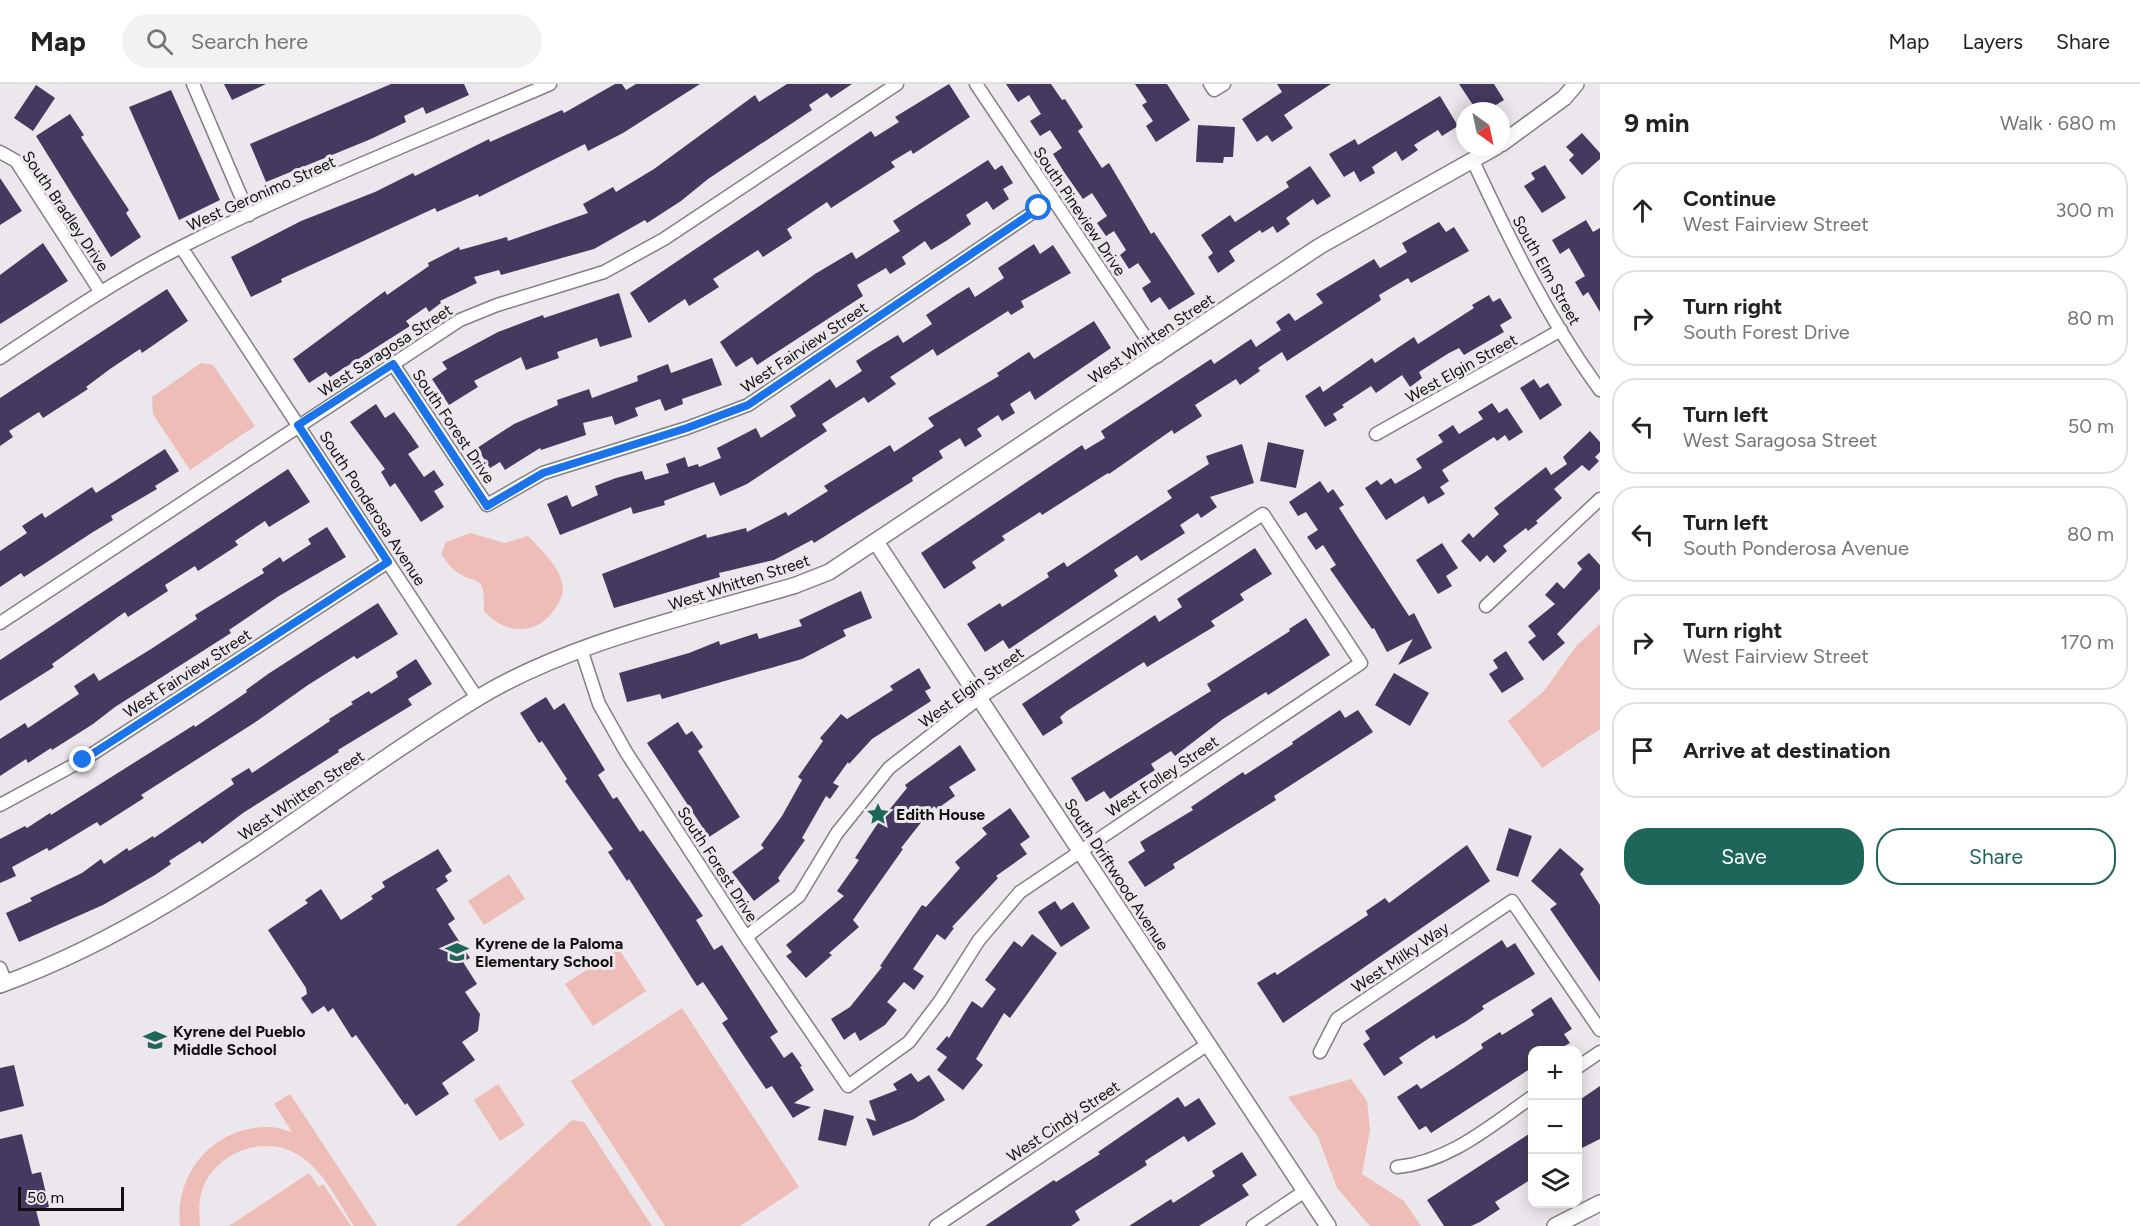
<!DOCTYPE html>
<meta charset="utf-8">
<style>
body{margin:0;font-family:Figtree,sans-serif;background:#f2f2f2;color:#222}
.controls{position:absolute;right:18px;bottom:18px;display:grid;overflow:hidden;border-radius:12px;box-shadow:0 3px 15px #0003}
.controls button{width:54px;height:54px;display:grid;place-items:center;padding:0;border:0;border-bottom:2px solid #e0e0e0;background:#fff;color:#222;font:30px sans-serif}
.compass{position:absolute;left:1456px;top:18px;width:54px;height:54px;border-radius:50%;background:#fff;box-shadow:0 3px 15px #0003;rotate:147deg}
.scale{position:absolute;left:18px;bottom:15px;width:106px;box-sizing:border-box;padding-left:6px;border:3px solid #111011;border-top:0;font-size:16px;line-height:21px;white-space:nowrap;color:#111011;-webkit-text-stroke:4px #ece7ec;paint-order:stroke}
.stop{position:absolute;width:18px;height:18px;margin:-14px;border:4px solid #1a73e8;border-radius:50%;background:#fff}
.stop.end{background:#1a73e8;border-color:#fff;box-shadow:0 2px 6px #0008}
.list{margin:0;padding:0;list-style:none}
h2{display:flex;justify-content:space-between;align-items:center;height:78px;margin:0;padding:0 24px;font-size:26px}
h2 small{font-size:20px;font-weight:400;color:#767676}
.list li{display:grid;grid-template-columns:39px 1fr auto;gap:18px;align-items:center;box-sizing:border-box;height:96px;margin:0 12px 12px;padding:0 12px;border:2px solid #e0e0e0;border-radius:24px}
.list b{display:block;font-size:22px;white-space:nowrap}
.list p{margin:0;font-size:20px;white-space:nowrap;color:#767676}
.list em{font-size:20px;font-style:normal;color:#767676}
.actions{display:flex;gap:12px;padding:18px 24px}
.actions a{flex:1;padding:14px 0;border:2px solid #1e655a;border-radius:24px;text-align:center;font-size:21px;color:#1e655a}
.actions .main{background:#1e655a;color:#fff}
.icon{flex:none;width:33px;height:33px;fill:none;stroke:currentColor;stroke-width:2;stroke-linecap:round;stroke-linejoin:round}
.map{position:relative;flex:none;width:1600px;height:1142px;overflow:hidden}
header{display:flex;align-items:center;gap:36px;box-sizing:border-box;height:84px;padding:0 30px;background:#fff;border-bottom:2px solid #e0e0e0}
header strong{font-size:28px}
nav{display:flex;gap:33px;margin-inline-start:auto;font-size:21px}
.search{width:420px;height:54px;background:#f2f2f2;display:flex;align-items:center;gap:15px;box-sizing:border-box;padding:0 21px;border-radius:33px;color:#767676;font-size:22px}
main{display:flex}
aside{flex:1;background:#fff}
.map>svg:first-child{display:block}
</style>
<header>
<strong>Map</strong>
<div class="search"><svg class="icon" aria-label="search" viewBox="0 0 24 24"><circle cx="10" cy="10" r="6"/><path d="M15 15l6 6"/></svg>Search here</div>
<nav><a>Map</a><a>Layers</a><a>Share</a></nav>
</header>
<main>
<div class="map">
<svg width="1600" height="1142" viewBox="0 0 1600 1142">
<rect width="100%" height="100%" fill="#ece7ec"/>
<!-- green -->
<path fill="#eebdb8" d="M201 279 213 281 255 342 190 386 153 330 152 313Z
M470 449 505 459 528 452C541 466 562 484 563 505 563 512 558 521 554 526 535 553 504 550 484 527 485 486 477 504 454 486 449 482 445 475 441 470L446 458Z
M1600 540V645L1542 684 1508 637 1544 607 1577 561Z
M509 790 525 815 484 841 468 817Z
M619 865 646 907 593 942 565 900Z
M682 924 799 1103 740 1142H665L571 997Z
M1351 995 1367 1017 1370 1046 1362 1090 1404 1117 1421 1142H1370L1337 1104 1318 1053 1288 1013Z
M498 1000 525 1041 500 1057 474 1016Z
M290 1010 377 1142H354C338 1118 323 1085 297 1070 265 1051 219 1067 204 1101 198 1115 199 1128 200 1142H180C174 1089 214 1042 269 1043 277 1043 285 1046 292 1048L274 1020Z
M572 1036 584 1038 652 1142H456Z
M309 1089 319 1103 323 1100 351 1142H229Z"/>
<!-- building -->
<path fill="#45395f" d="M224 0H266L232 16Z
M391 0H464L469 11 426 30 423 23 404 32 406 38 371 55 266 98 250 60Z
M615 0H622L626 6 636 0H700L623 49 588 67 585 60 479 113 478 110 437 128 435 124 281 195 282 198 251 213 231 173 301 137 375 108 413 89 415 92 489 55 490 58 562 26 564 29Z
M787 0H852L831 14 827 9 809 21 812 26 708 95 681 117 647 139 645 136 594 165 501 191 499 186 474 193 477 199 440 217 441 219 429 228 426 223 406 237 410 242 330 293 326 288 309 299 293 275 385 207 387 211 429 182 428 179 459 163 460 166 507 153 508 157 588 129 583 120 613 103 616 108 654 85 755 11 759 18Z
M949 0 970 33 913 70 911 66 891 78 895 83 831 124 827 118 787 145 792 154 763 173 758 166 713 195 719 203 689 222 685 215 649 239 630 209 871 47 875 53 899 38 895 33Z
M1006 0H1051L1062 16 1065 15 1083 43 1078 47 1102 84 1109 79 1151 150 1154 148 1195 210 1169 226 1160 213 1151 219 1142 204 1151 198 1138 179 1129 185 1120 171 1126 166 1114 147 1106 152 1097 139 1107 132 1092 109 1083 115 1064 88 1053 70 1062 64 1050 46 1040 52 1030 37 1041 30 1029 11 1018 18Z
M1135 0H1167L1190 36 1156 58 1146 42 1153 37 1142 21 1147 18Z
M1277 0H1331L1284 31 1293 44 1272 58 1267 51 1257 58 1242 35 1282 8Z
M1459 0H1494L1504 16 1491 24 1488 20 1477 27Z
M36 1 55 14 33 47 14 34Z
M171 6 220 116 179 136 129 23Z
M1440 12 1458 42 1442 52 1438 46 1414 61 1418 66 1402 77 1396 67 1372 83 1375 89 1360 98 1354 87 1344 93 1329 70 1355 55 1358 61Z
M70 30 84 51 81 53 129 126 126 129 141 153 111 173 36 52Z
M1198 41 1235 43 1233 73H1224L1223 79 1196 78Z
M1582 49 1600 69V75L1582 91 1569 76 1574 71 1566 63Z
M988 76 995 86 1002 81 1013 99 1003 105 1009 115 993 126 987 117 966 131 971 140 946 157 931 166 925 157 902 173 906 180 890 190 886 184 857 201 863 212 757 281 752 273 736 283 720 258 815 190 852 168 856 175 900 147 893 137Z
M1545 81 1566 114 1542 129 1524 102 1535 95 1531 89Z
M1310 82 1331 112 1317 121 1313 115 1286 134 1290 140 1277 149 1273 142 1262 149 1260 146 1229 167 1235 177 1218 189 1208 173 1213 169 1201 151 1230 131 1235 138 1289 103 1286 98Z
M0 94 22 127 0 141Z
M1586 136 1593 148 1600 144V228L1588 208 1583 212 1575 198 1585 192 1569 164 1560 170 1552 156Z
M1439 138 1446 148 1454 143 1469 167 1411 199 1408 194 1379 211 1381 216 1287 277 1282 268 1258 284 1260 287 1240 301 1236 295 1195 321 1202 332 1174 350 1172 346 1109 390 1108 389 1042 431 1040 428 1002 452 1005 456 972 478 976 484 944 505 921 469 1082 361 1085 366 1105 354 1101 347 1211 275 1214 280 1251 255 1256 263 1281 246 1276 238 1289 229 1295 237 1323 219 1316 210 1374 175 1380 184 1407 168 1402 159Z
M43 159 68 197 0 240V191Z
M1034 160 1040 170 1053 161 1071 189 1021 217 1024 223 1011 231 1008 227 937 272 933 265 890 293 896 300 868 319 864 313 822 340 827 347 747 400 720 412 714 398 664 417 665 421 633 430 631 423 560 451 547 420 567 411 572 423 598 411 595 402 616 394 642 387 645 396 669 389 666 380 685 373 688 383 698 380 699 383 721 374 717 364 756 344 761 354 796 332 790 322 814 306 830 295 836 304 862 287 856 277 873 266 898 251 903 259 932 240 926 231 956 211 969 203 975 213 1004 194 998 184Z
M167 205 188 237 142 269 140 265 110 285 86 303 88 305 43 334 39 328 9 347 13 353 0 362V314Z
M619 209 632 253 600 263 597 254 557 268 559 274 526 286 521 273 474 297 478 303 449 321 432 295 447 285 442 278 498 248 543 231 544 234Z
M1489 211 1493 218 1500 214 1512 234 1500 241 1504 248 1464 271 1459 264 1449 269 1419 288 1422 294 1410 303 1402 291 1376 309 1371 302 1342 321 1344 323 1333 330 1337 336 1325 343 1305 312 1320 302 1323 308 1372 274 1375 279 1414 253 1418 260 1474 224 1472 221Z
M1094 237 1111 264 1035 316 1030 307 1010 320 1015 329 1002 337 998 331 977 345 982 352 965 363 960 354 939 367 943 374 912 394 913 397 814 459 812 456 774 476 719 489 720 493 614 524 602 490 706 450 707 454 746 444 747 448 786 428 788 432 828 407 824 402 890 361 894 368 934 342 928 334 999 292 997 289 1029 268 1034 275Z
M712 274 722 301 682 315 683 320 665 327 660 315 635 324 638 332 615 341 612 332 583 339 586 351 541 366 540 364 505 386 500 378 490 384 477 364 514 340 558 321 557 316 589 305 592 314 638 297 637 292 668 280 671 289Z
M1534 295 1540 304 1548 299 1562 321 1540 336 1520 304Z
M1492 319 1499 329 1507 324 1523 348 1509 357 1505 351 1497 357 1494 353 1442 386 1449 397 1440 403 1445 410 1428 420 1424 412 1386 436 1365 404 1377 396 1381 401 1391 394 1395 400 1422 384 1416 375 1443 358 1438 351 1453 341 1459 350 1483 335 1478 328Z
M376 320 385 334 394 328 410 350 419 363 408 370 424 393 434 386 444 401 434 407 444 423 421 438 395 399 390 403 381 388 385 385 350 338Z
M1590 347 1600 358V368L1595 373 1599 377 1589 387 1582 381 1554 405 1562 414 1536 437 1538 439 1528 447 1526 444 1503 462 1507 467 1494 479 1487 471 1480 478 1461 457 1469 449 1473 454 1499 430 1494 424 1546 383 1551 391 1567 380 1563 373Z
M1268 358 1304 366 1296 404 1260 397Z
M1242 360 1254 399 1210 413 1217 423 1201 434 1198 429 1180 441 1185 449 1141 477 1137 471 1114 486 1118 492 1009 565 1003 556 985 568 967 540 1000 519 1002 523 1049 493 1047 489 1064 478 1067 483 1172 414 1167 407 1209 380 1206 372Z
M165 365 179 387 155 402 157 405 111 432 113 436 93 448 24 493 21 489 0 503V467L27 449 22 442 42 429 45 434 92 403 96 409Z
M288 385 310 418 269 443 265 437 235 457 238 461 198 487 195 482 165 501 168 507 128 533 125 528 52 580 54 583 0 617V576Z
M1320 397 1328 409 1333 405 1344 421 1339 424 1409 532 1414 529 1432 564 1398 581 1413 555 1387 568 1374 544 1372 545 1330 485 1336 481 1323 461 1316 466 1307 453 1318 446 1306 428 1298 432 1289 418Z
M327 443 346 473 279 512 229 546 231 549 115 623 93 640 52 666 51 664 28 679 26 675 0 692V655L25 639 28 644 79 610 74 602 94 589 99 597 151 565 197 535 195 531 264 489 262 485 280 473 283 478 311 460 308 455Z
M1442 459 1458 484 1446 492 1452 502 1438 510 1416 476Z
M1255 464 1272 490 1240 510 1244 516 1211 537 1215 542 1147 583 1144 578 1109 600 1067 627 1060 633 1063 639 1043 652 1022 620 1155 531 1159 538 1182 523 1177 515Z
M1589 469 1600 481V505L1557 550 1565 559 1543 577 1528 558 1536 552 1528 542 1555 520 1545 511 1557 498 1564 505 1582 485 1577 479Z
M861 507 872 534 843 546 846 552 802 575 662 615 660 610 627 618 619 589 689 569 719 557 720 561 757 549 759 555 802 542 799 536Z
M378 519 398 550 357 575 354 572 308 601 257 637 141 711 144 714 100 742 97 738 49 767 47 764 12 783 16 792 0 799V755L25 742 27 744 50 729 51 731 194 641 195 643 247 608 246 606 268 590Z
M1306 534 1330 571 1268 611 1266 608 1223 635 1175 672 1171 667 1151 680 1155 686 1110 715 1104 707 1086 718 1071 694 1211 607 1207 600 1290 547 1289 545Z
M1506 567 1524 595 1502 609 1489 590 1498 584 1493 576Z
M416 575 432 600 408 615 412 621 338 666 339 668 243 729 202 760 200 757 169 777 171 780 155 791 103 821 19 858 6 829 32 817 30 814 82 789 101 775 104 780 127 764 129 767 153 752 154 754 234 700 231 695 249 684 252 689 330 637 329 635 353 620 351 618 369 607 371 610 398 593 396 588Z
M919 584 931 604 925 607 931 617 872 655 849 680 848 678 833 699 839 702 830 715 826 712 802 754 805 756 778 794 780 797 754 817 732 788 764 764 761 761 782 732 802 696 798 693 823 657 820 654 841 630 847 635 893 606 890 602Z
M1394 589 1429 609 1410 642 1375 621Z
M546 613 554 626 564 619 605 686 598 691 613 715 617 713 640 748 643 746 690 813 703 832 696 836 714 866 722 861 778 948 770 953 784 974 792 968 802 982 800 983 814 1006 794 1019 811 1023 793 1034 772 1002 766 1005 743 971 722 939 728 935 703 898 697 902 629 795 627 797 608 768 613 765 565 697 567 695 542 657 539 659 520 629Z
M1340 626 1345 634 1358 626 1373 648 1274 712 1276 716 1173 780 1175 784 1145 803 1128 778 1145 767 1140 758 1193 726 1191 723 1225 700 1243 688 1245 691 1293 660 1292 658Z
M678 638 686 651 692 647 703 663 698 667 740 733 709 753 647 659Z
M960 661 976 686 949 703 955 712 937 725 934 722 901 764 903 765 853 836 859 843 829 869 832 871 806 894 786 872 792 868 786 861 844 812 837 807 859 776 855 774 876 742 907 704 905 701Z
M1010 724 1030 753 1020 760 1027 770 996 792 998 794 952 843 954 844 945 856 937 850 913 885 924 892 914 906 904 898 887 918 897 926 885 941 860 957 855 948 844 956 831 935 850 923 882 883 880 882 922 821 926 823 960 784 955 778 987 750 982 744Z
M1509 744 1532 752 1518 793 1496 786Z
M1467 761 1490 797 1283 939 1257 899 1275 888 1277 891 1368 831 1366 827 1385 814 1389 819Z
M1560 764 1584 785 1580 790 1600 821V898L1550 825 1557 820 1531 797Z
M438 765 452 787 445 792 448 797 436 805 455 835 448 840 470 874 463 878 477 900 465 908 480 930 478 947 462 958 475 976 442 999 449 1010 416 1032 407 1019 405 1021 356 951 352 954 333 924 328 928 324 922 312 930 301 914 307 910 306 904 268 846 308 819 305 816 321 805 341 836 373 815 371 812 385 803 382 798Z
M1055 817 1061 826 1073 818 1090 844 1061 863 1038 828Z
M1032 850 1057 869 1010 934 1004 929 976 975 983 981 963 1006 937 986 947 973 936 965 947 952 949 954 972 917 982 924 996 905 985 896 1014 857 1022 863Z
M1502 856 1507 864 1515 859 1535 890 1482 922 1484 925 1465 938 1436 955 1434 951 1399 974 1403 979 1384 992 1363 960 1370 955 1365 947Z
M1551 913 1572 945 1564 950 1570 959 1557 966H1533V983L1431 1049 1426 1042 1419 1046 1397 1013 1417 1000 1421 1005 1455 983 1483 964 1481 960 1500 948 1502 951 1534 931 1531 926Z
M14 981 24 1022 0 1028V984Z
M911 989 918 998 929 991 945 1016 914 1035 873 1052 866 1034 876 1037 869 1017 897 1006 893 1000Z
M1600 1002V1055L1578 1066V1017Z
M1178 1013 1185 1023 1199 1014 1216 1040 1188 1058 1184 1052 1145 1077 1147 1081 1075 1127 1080 1136 1071 1142H985L1054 1096 1056 1098 1100 1070 1098 1068Z
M824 1025 854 1032 846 1062 818 1056Z
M22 1050 32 1090 41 1088 49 1123 36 1126 40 1142H0V1055Z
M1529 1050 1533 1056V1094L1495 1118 1500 1125 1480 1138 1471 1142H1444L1427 1116Z
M1242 1068 1257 1091 1242 1101 1249 1111 1199 1142H1129L1171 1115 1173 1119 1215 1092 1212 1087Z"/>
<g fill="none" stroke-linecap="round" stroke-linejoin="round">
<!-- minor casing -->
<g stroke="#837e83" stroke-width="15">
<path id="minor" d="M193 0 249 131
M976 0 1158 272
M1210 0 1214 6 1224 0
M0 68 16 77 100 207
M1473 77C1510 156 1548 235 1600 306
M181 163 477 614
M0 274C60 234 119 194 183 162 302 102 427 53 550 0
M393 280 487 421 543 389 687 344 748 321 1051 116
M1376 350 1561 246
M1486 522 1600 415
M0 539 460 236 497 221 604 188 664 155 897 0
M581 565 599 620 626 668 746 853 848 1002 909 958 940 917 979 856 1020 808 1361 579 1263 430 979 614 889 684 837 749 799 812 746 853
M0 721 83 676 388 478
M0 884 6 899
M1320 968 1337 935 1512 817 1600 946
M1578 983 1600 968
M1397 1083C1449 1078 1490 1042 1532 1013
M936 1142 1208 960
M1253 1142 1305 1107"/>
</g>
<!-- tertiary casing -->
<g stroke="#837e83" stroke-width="18">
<path id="tertiary" d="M1501 60 1564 14 1576 0
M876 458 1328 1142
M0 901C178 837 317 712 476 615 569 558 692 532 796 501L829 488 1320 162 1496 63
M1555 1142 1600 1119"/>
</g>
<!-- minor -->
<use href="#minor" stroke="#fff" stroke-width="12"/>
<!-- tertiary -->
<use href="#tertiary" stroke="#fff" stroke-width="15"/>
</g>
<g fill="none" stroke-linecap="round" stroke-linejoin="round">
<!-- route -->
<path stroke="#1a73e8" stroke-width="8" d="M83 676 388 478 298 341 393 280 487 422 543 389 687 344 748 321 1039 124"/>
</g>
<!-- icons -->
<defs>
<g id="sight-bare" transform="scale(1.8)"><path d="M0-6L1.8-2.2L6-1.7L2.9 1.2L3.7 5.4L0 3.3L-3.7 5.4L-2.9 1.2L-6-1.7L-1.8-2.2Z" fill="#1e655a" stroke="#ece7ec" stroke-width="2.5" paint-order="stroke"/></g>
<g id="school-bare" transform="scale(1.8)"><path d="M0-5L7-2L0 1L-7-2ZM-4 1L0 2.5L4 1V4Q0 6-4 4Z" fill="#1e655a" stroke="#ece7ec" stroke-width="2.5" paint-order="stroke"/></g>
</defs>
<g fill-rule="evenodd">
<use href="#sight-bare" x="878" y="730"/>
<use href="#school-bare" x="457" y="868"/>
<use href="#school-bare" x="155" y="956"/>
</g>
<g text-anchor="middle" stroke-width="6" stroke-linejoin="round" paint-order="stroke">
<!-- street labels -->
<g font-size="16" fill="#111011" stroke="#ece7ec">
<text transform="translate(261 109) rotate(-24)" y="6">West Geronimo Street</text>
<text transform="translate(66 127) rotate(56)" y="6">South Bradley Drive</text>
<text transform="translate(1080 127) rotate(56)" y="6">South Pineview Drive</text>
<text transform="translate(1547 186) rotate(61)" y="6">South Elm Street</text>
<text transform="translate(1151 254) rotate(-34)" y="6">West Whitten Street</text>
<text transform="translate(804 263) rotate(-34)" y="6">West Fairview Street</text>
<text transform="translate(385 266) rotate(-33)" y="6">West Saragosa Street</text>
<text transform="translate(1461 284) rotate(-29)" y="6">West Elgin Street</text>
<text transform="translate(454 342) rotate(56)" y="6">South Forest Drive</text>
<text transform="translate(373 424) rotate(57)" y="6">South Ponderosa Avenue</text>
<text transform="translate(739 498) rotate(-18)" y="6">West Whitten Street</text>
<text transform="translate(187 589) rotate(-33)" y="6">West Fairview Street</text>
<text transform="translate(971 603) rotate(-36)" y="6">West Elgin Street</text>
<text transform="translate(1162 692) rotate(-34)" y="6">West Folley Street</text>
<text transform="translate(301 711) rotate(-34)" y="6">West Whitten Street</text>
<text transform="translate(718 780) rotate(57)" y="6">South Forest Drive</text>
<text transform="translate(1117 790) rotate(57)" y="6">South Driftwood Avenue</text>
<text transform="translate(1400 873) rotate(-34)" y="6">West Milky Way</text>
<text transform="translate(1063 1037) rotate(-34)" y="6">West Cindy Street</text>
</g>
<!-- poi labels -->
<g font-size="16" font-weight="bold" fill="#111011" stroke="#ece7ec" text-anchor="start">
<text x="896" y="736">Edith House</text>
<text x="475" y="865">Kyrene de la Paloma<tspan x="475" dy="18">Elementary School</tspan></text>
<text x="173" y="953">Kyrene del Pueblo<tspan x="173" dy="18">Middle School</tspan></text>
</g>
</g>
</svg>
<div class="controls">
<button>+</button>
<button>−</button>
<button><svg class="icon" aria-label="layers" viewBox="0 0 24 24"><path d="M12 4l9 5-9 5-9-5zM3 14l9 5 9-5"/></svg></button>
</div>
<svg class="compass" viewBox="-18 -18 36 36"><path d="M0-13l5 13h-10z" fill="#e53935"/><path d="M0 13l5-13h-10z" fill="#767676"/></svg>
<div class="scale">50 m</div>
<div class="stop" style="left:1039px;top:124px"></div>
<div class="stop end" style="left:83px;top:676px"></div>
</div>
<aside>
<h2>9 min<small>Walk · 680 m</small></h2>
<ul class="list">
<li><svg class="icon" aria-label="ahead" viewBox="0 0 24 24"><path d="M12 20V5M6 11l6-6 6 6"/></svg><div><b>Continue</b><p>West Fairview Street</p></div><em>300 m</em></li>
<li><svg class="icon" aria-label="right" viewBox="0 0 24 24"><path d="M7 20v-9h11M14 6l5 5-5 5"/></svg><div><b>Turn right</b><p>South Forest Drive</p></div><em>80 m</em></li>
<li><svg class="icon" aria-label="left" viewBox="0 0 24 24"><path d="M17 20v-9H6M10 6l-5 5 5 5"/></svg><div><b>Turn left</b><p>West Saragosa Street</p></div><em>50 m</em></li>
<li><svg class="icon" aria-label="left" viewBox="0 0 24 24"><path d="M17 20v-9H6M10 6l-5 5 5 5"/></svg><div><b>Turn left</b><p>South Ponderosa Avenue</p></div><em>80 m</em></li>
<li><svg class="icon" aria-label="right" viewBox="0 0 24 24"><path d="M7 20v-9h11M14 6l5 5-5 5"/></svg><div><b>Turn right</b><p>West Fairview Street</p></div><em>170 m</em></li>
<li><svg class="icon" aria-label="arrive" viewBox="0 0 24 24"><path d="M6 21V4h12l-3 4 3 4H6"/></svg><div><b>Arrive at destination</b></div></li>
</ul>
<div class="actions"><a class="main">Save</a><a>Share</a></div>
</aside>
</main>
